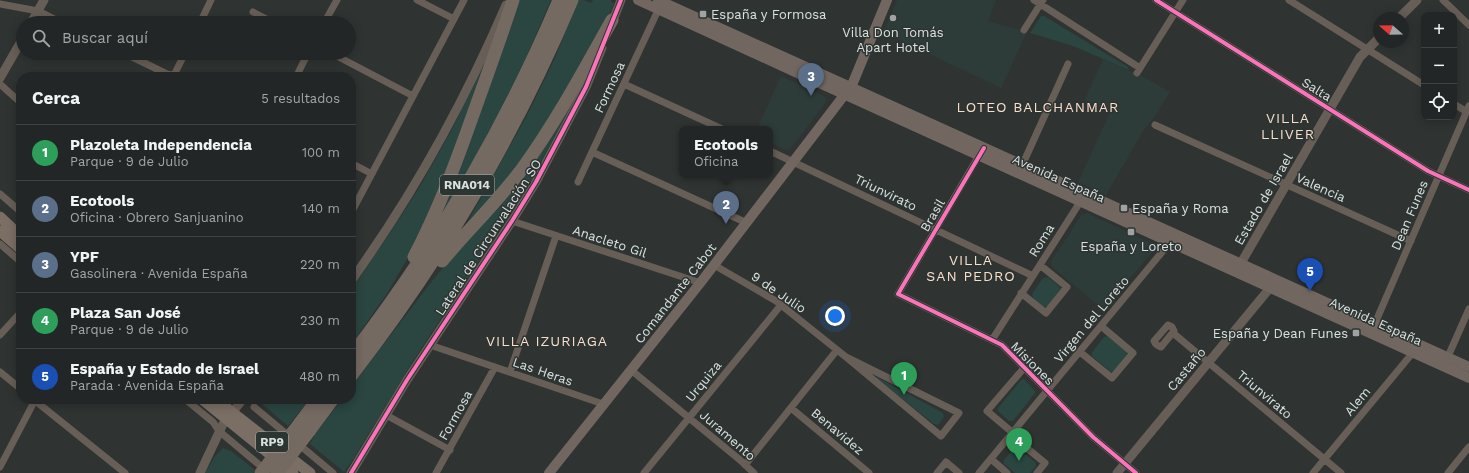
<!DOCTYPE html>
<html lang="es">
<meta charset="utf-8">
<style>
body{margin:0;font-family:"Work Sans",sans-serif;background:#2b2e2e;color:#f1f3f6}
.controls{position:absolute;right:12px;top:12px;display:grid;overflow:hidden;border-radius:8px;box-shadow:0 2px 10px #0003}
.controls button{width:36px;height:36px;display:grid;place-items:center;padding:0;border:0;border-bottom:1px solid #404343;background:#232626;color:#f1f3f6;font:20px sans-serif}
.compass{position:absolute;left:1373px;top:12px;width:36px;height:36px;border-radius:50%;background:#232626;box-shadow:0 2px 10px #0003;rotate:290deg}
.you{position:absolute;left:835px;top:316px;width:14px;height:14px;margin:-10px;border:3px solid #fff;border-radius:50%;background:#1a73e8;box-shadow:0 0 0 6px #1a73e833}
.badge{display:grid;place-items:center;width:26px;height:26px;border-radius:50%;background:#9fa3a2;color:#fff;font-size:13px;font-weight:700}
.pin{position:absolute;translate:-50% -33px;filter:drop-shadow(0 1px 2px #0008)}
.pin::after{content:'';position:absolute;top:21px;width:14px;height:12px;background:inherit;clip-path:polygon(0 0,100% 0,50% 100%)}
.popup{position:absolute;left:679px;top:126px;width:94px;height:52px;box-sizing:border-box;display:grid;place-content:center;border-radius:8px;background:#232626;filter:drop-shadow(0 1px 3px #0005);font-size:13px;white-space:nowrap;color:#a3a5a7}
.popup b{font-size:15px;color:#f1f3f6}
.popup::after{content:'';position:absolute;left:50%;top:100%;margin-left:-8px;border:8px solid transparent;border-top-color:#232626}
.list{margin:0;padding:0;list-style:none}
h2{display:flex;justify-content:space-between;align-items:center;height:52px;margin:0;padding:0 16px;font-size:17px}
h2 small{font-size:13px;font-weight:400;color:#a3a5a7}
.list li{display:grid;grid-template-columns:26px 1fr auto;gap:12px;align-items:center;box-sizing:border-box;height:56px;padding:0 16px;border-top:1px solid #404343}
.list b{display:block;font-size:15px;white-space:nowrap}
.list p{margin:0;font-size:13px;white-space:nowrap;color:#a3a5a7}
.list em{font-size:13px;font-style:normal;color:#a3a5a7}
.icon{flex:none;width:22px;height:22px;fill:none;stroke:currentColor;stroke-width:2;stroke-linecap:round;stroke-linejoin:round}
.map{position:relative;flex:none;width:1469px;height:473px;overflow:hidden}
.search{position:absolute;background:#232626;box-shadow:0 2px 10px #0003;left:16px;top:16px;width:340px;height:44px;display:flex;align-items:center;gap:10px;box-sizing:border-box;padding:0 14px;border-radius:22px;color:#a3a5a7;font-size:15px}
.panel{position:absolute;background:#232626;box-shadow:0 2px 10px #0003;left:16px;top:72px;width:340px;height:332px;border-radius:16px}
.map>svg:first-child{display:block}
</style>
<div class="map">
<svg width="1469" height="473" viewBox="0 0 1469 473">
<rect width="100%" height="100%" fill="#2f3332"/>
<!-- built -->
<path fill="#2d3c39" d="M897 0H996L988 21 1027 32 1001 88 883 32Z
M1103 59 1142 76 1170 92 1155 116 1145 128 1106 195 1078 182 1110 113 1084 101Z
M781 76 824 96 827 101 791 148 786 150 770 142V129H757Z
M1087 213 1153 244 1154 250 1104 310 1052 267 1051 261 1068 236 1081 215Z"/>
<!-- green -->
<path fill="#2b4540" d="M518 0H551L519 74 482 147 430 234Z
M578 0H584L591 3 593 0H611V2L614 3 609 15 523 162 467 223 526 117 555 58Z
M1041 16H1044L1128 67 1129 70 1073 46 1030 33Z
M487 59 471 111 414 247 388 292 351 345V289L386 239 419 188 451 131Z
M582 85 527 188 415 358 352 461 344 472 310 444 315 434 342 399H351V387L432 281 467 239Z
M1048 277 1061 288 1048 306 1043 307 1033 298 1032 294 1043 278Z
M1108 336 1127 352V356L1115 371 1111 372 1092 356V352L1104 337Z
M877 377 943 413 944 417 938 425 934 424 876 378Z
M1024 379 1035 391V393L1013 421H1009L998 411V408L1021 380Z
M259 399H310L288 426 261 403Z
M223 448 231 451 255 470 253 473H205L215 456Z
M1014 448H1018L1035 462 1036 466 1030 473H1015L1004 464V460Z"/>
<g fill="none" stroke-linecap="round" stroke-linejoin="round">
<!-- minor -->
<path stroke="#665e57" stroke-width="7" d="M417 0 454 19
M1034 0 1140 68
M1156 0 1428 171 1469 190
M1289 0 1424 85
M1443 0 1469 25
M0 4 38 11 62 23
M253 12 274 23
M200 23 211 0
M324 23 337 0
M1024 30 1043 0
M124 53 167 74 180 77
M331 53 413 96
M1137 73 1183 0
M173 77 185 53
M296 77 308 53
M0 84 21 103
M624 84 722 129
M1454 104 1467 112
M1155 125 1411 241
M770 151 1033 276
M592 152 747 223
M981 152 898 294 1002 345 1093 437 1136 473
M351 163 372 174
M1021 168 1068 64
M578 182 660 6
M0 194 21 212
M351 213 464 0
M512 221 701 283
M0 244 21 262
M714 265 776 301 846 357 941 436 959 413 846 357
M1021 293 1046 313 1067 287 1040 265
M1168 325 1172 327 1174 331 1161 347C1157 346 1155 344 1154 341Z
M1373 328 1469 106
M1173 333 1341 473
M0 335 21 312
M992 340 1082 199
M430 345 603 404
M1080 352 1112 378 1133 353 1101 326
M1446 361 1469 309
M631 370 740 460 754 473
M0 372 21 389
M510 372 556 236
M33 399 125 473
M185 399 213 422 219 431 269 473
M254 407 333 473
M791 408 869 473
M386 415 450 450
M1013 433 987 411 1024 368
M1011 435 1045 463 1037 473
M991 459 1007 473
M745 465 837 350
M0 467 35 400
M436 473 495 367
M644 473 781 305
M937 473 946 462 959 473
M979 473 1172 240
M1313 473 1415 350
M1448 473 1469 447"/>
<!-- tertiary -->
<path stroke="#665e57" stroke-width="9" d="M1399 18 1417 0
M31 23 44 0
M611 25 621 0
M0 78 23 38
M1237 270 1360 57 1379 38
M351 281C413 195 464 103 506 5
M200 473 223 424 243 399
M351 473 407 380 512 221 536 182 586 87 602 48
M1117 473 1274 283"/>
<!-- secondary -->
<path stroke="#716760" stroke-width="10" d="M638 0 795 72 1469 378
M658 0 1469 367
M549 473 701 282 852 85 887 0"/>
<!-- primary -->
<path stroke="#7a6e65" stroke-width="11" d="M0 217 21 237
M0 231 21 249
M202 399 293 473
M215 399 310 473"/>
<!-- motorway -->
<path stroke="#756a62" stroke-width="13" d="M414 257C439 209 457 160 475 109 488 73 501 37 513 0
M442 261C468 230 498 201 522 169 556 122 584 70 612 20
M351 356C436 246 505 128 559 0
M351 376C441 260 515 136 572 0
M300 423 318 399
M310 430 333 399"/>
<!-- motorway-bridge -->
<path stroke="#756a62" stroke-width="13" d="M261 473 300 423
M277 473 310 430"/>
<!-- cycleway casing -->
<g stroke="#2d3533" stroke-width="6">
<path id="cycleway" d="M1156 0 1428 171 1469 190
M984 148 898 294 1002 345 1093 437 1136 473
M351 473 407 380 512 221 536 182 586 87 621 0"/>
</g>
<!-- cycleway -->
<use href="#cycleway" stroke="#fb73b8" stroke-width="4"/>
</g>
<!-- markers -->
<g fill="#9fa3a2" stroke="#2d3533" stroke-width="1.5">
<rect x="699" y="10" width="8" height="8" rx="2"/>
<circle cx="893" cy="18" r="4"/>
<rect x="1120" y="204" width="8" height="8" rx="2"/>
<rect x="1127" y="228" width="8" height="8" rx="2"/>
<rect x="1352" y="329" width="8" height="8" rx="2"/>
</g>
<g text-anchor="middle" stroke-width="3" stroke-linejoin="round" paint-order="stroke">
<!-- shield labels -->
<g fill="#2d3533" stroke="#a7adab" stroke-width="1">
<rect x="440" y="175" width="54" height="20" rx="3"/>
<rect x="256" y="432" width="32" height="20" rx="3"/>
</g>
<g font-size="12" font-weight="bold" fill="#dbe0df">
<text x="467" y="189">RNA014</text>
<text x="272" y="446">RP9</text>
</g>
<!-- poi labels -->
<g font-size="13" fill="#dbe0df" stroke="#2d3533" text-anchor="start">
<text x="711" y="19">España y Formosa</text>
<text x="893" y="37" text-anchor="middle">Villa Don Tomás<tspan x="893" dy="15">Apart Hotel</tspan></text>
<text x="1132" y="213">España y Roma</text>
<text x="1131" y="251" text-anchor="middle">España y Loreto</text>
<text x="1348" y="338" text-anchor="end">España y Dean Funes</text>
</g>
<!-- street labels -->
<g font-size="13" fill="#dbe0df" stroke="#2d3533">
<text transform="translate(609 87) rotate(-65)" y="5">Formosa</text>
<text transform="translate(1317 89) rotate(32)" y="5">Salta</text>
<text transform="translate(1059 178) rotate(24)" y="5">Avenida España</text>
<text transform="translate(1321 187) rotate(24)" y="5">Valencia</text>
<text transform="translate(886 192) rotate(26)" y="5">Triunvirato</text>
<text transform="translate(1263 199) rotate(-60)" y="5">Estado de Israel</text>
<text transform="translate(932 215) rotate(-60)" y="5">Brasil</text>
<text transform="translate(1409 215) rotate(-67)" y="5">Dean Funes</text>
<text transform="translate(488 237) rotate(-57)" y="5">Lateral de Circunvalación SO</text>
<text transform="translate(1041 240) rotate(-58)" y="5">Roma</text>
<text transform="translate(610 241) rotate(18)" y="5">Anacleto Gil</text>
<text transform="translate(779 292) rotate(34)" y="5">9 de Julio</text>
<text transform="translate(675 293) rotate(-52)" y="5">Comandante Cabot</text>
<text transform="translate(1091 319) rotate(-50)" y="5">Virgen del Loreto</text>
<text transform="translate(1376 321) rotate(24)" y="5">Avenida España</text>
<text transform="translate(1033 363) rotate(45)" y="5">Misiones</text>
<text transform="translate(1186 369) rotate(-50)" y="5">Castaño</text>
<text transform="translate(543 371) rotate(19)" y="5">Las Heras</text>
<text transform="translate(703 381) rotate(-51)" y="5">Urquiza</text>
<text transform="translate(1265 394) rotate(40)" y="5">Triunvirato</text>
<text transform="translate(1357 401) rotate(-50)" y="5">Alem</text>
<text transform="translate(455 415) rotate(-61)" y="5">Formosa</text>
<text transform="translate(838 431) rotate(40)" y="5">Benavidez</text>
<text transform="translate(728 435) rotate(41)" y="5">Juramento</text>
</g>
<!-- neighbourhood labels -->
<g font-size="14" letter-spacing="1" fill="#faddcb" stroke="#2d3533">
<text x="1038" y="112">LOTEO BALCHANMAR</text>
<text x="1288" y="123">VILLA<tspan x="1288" dy="16">LLIVER</tspan></text>
<text x="971" y="265">VILLA<tspan x="971" dy="16">SAN PEDRO</tspan></text>
<text x="547" y="346">VILLA IZURIAGA</text>
</g>
</g>
</svg>
<div class="controls">
<button>+</button>
<button>−</button>
<button><svg class="icon" aria-label="locate" viewBox="0 0 24 24"><circle cx="12" cy="12" r="6"/><path d="M12 2v4M12 18v4M2 12h4M18 12h4"/></svg></button>
</div>
<svg class="compass" viewBox="-18 -18 36 36"><path d="M0-13l5 13h-10z" fill="#e53935"/><path d="M0 13l5-13h-10z" fill="#a3a5a7"/></svg>
<div class="you"></div>
<div class="pin badge" style="left:904px;top:395px;background:#2e9e5b">1</div>
<div class="pin badge" style="left:726px;top:224px;background:#5c6f8a">2</div>
<div class="popup"><b>Ecotools</b>Oficina</div>
<div class="pin badge" style="left:811px;top:96px;background:#5c6f8a">3</div>
<div class="pin badge" style="left:1019px;top:461px;background:#2e9e5b">4</div>
<div class="pin badge" style="left:1310px;top:291px;background:#1a4fb4">5</div>
<div class="search"><svg class="icon" aria-label="search" viewBox="0 0 24 24"><circle cx="10" cy="10" r="6"/><path d="M15 15l6 6"/></svg>Buscar aquí</div>
<section class="panel">
<h2>Cerca<small>5 resultados</small></h2>
<ul class="list">
<li><span class="badge" style="background:#2e9e5b">1</span><div><b>Plazoleta Independencia</b><p>Parque · 9 de Julio</p></div><em>100 m</em></li>
<li><span class="badge" style="background:#5c6f8a">2</span><div><b>Ecotools</b><p>Oficina · Obrero Sanjuanino</p></div><em>140 m</em></li>
<li><span class="badge" style="background:#5c6f8a">3</span><div><b>YPF</b><p>Gasolinera · Avenida España</p></div><em>220 m</em></li>
<li><span class="badge" style="background:#2e9e5b">4</span><div><b>Plaza San José</b><p>Parque · 9 de Julio</p></div><em>230 m</em></li>
<li><span class="badge" style="background:#1a4fb4">5</span><div><b>España y Estado de Israel</b><p>Parada · Avenida España</p></div><em>480 m</em></li>
</ul>
</section>
</div>
